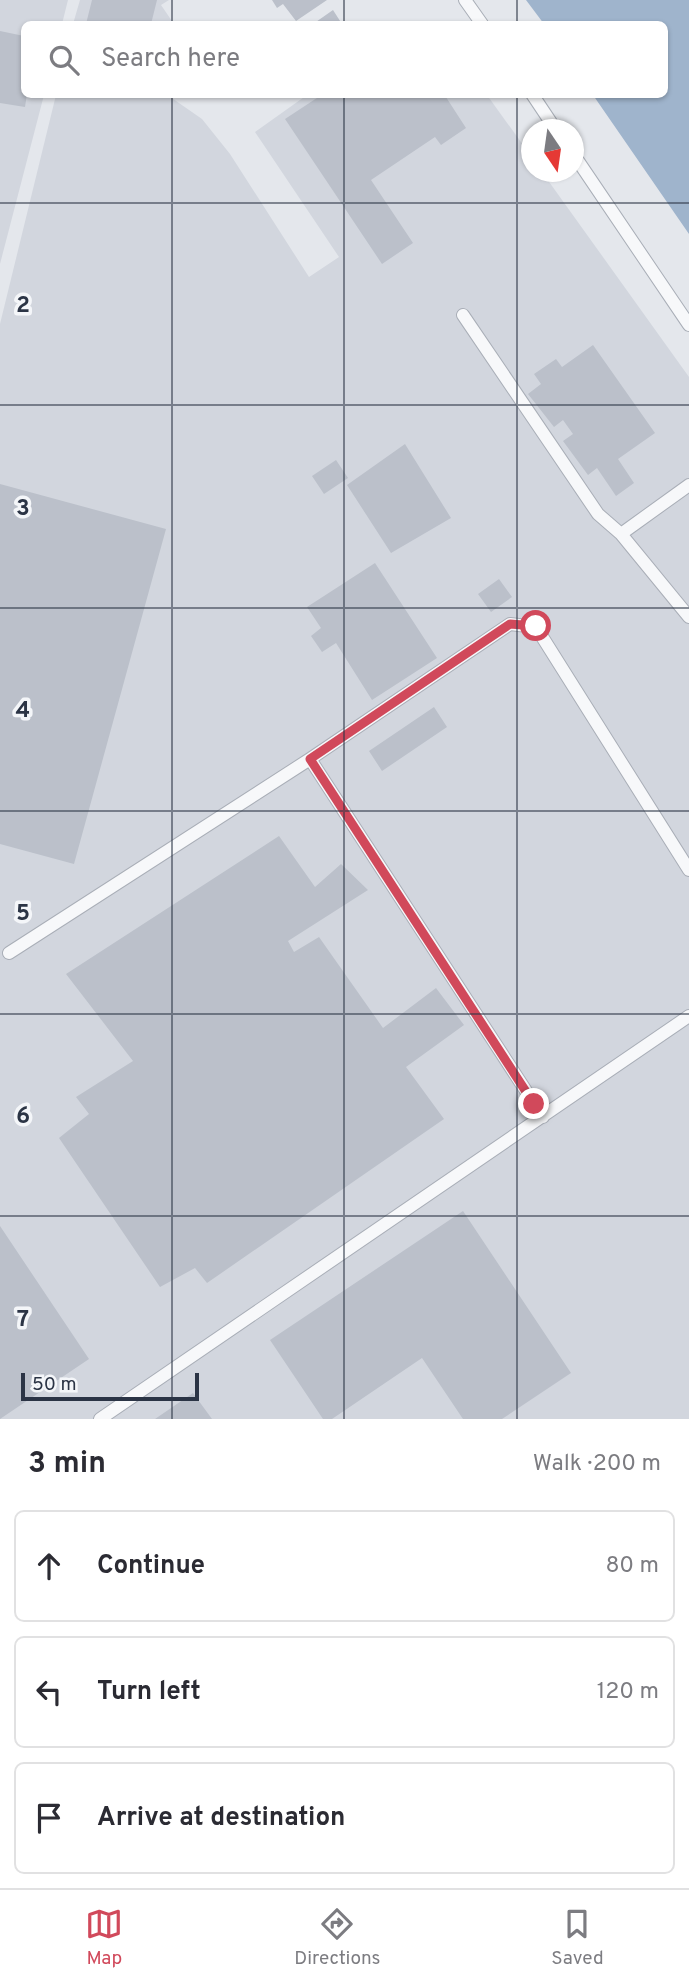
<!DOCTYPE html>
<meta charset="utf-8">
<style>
body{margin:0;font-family:Overpass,sans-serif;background:#f7f7f7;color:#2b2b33}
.compass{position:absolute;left:521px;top:119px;width:63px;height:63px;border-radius:50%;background:#fff;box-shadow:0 2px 5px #0004;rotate:167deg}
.scale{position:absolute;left:21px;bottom:18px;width:178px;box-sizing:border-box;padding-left:7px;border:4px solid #2b3445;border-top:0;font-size:19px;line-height:24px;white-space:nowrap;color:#2b3445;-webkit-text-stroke:5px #f4f6f9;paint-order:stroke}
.stop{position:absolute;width:21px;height:21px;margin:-16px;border:5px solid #d1495b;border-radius:50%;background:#fff}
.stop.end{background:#d1495b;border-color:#fff;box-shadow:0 2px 7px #0008}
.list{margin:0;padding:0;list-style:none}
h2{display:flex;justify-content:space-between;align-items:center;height:91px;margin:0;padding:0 28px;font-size:30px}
h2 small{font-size:23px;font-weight:400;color:#7c7c81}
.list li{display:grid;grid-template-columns:46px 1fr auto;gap:21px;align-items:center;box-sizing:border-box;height:112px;margin:0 14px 14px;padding:0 14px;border:2px solid #e1e1e2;border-radius:10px}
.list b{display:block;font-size:26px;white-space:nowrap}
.list em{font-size:23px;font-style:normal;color:#7c7c81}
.icon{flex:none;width:38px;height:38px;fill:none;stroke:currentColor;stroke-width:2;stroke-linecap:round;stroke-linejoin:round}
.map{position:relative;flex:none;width:689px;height:1419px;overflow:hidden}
.search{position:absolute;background:#fff;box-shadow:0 2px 5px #0004;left:21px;right:21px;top:21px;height:77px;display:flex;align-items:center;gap:18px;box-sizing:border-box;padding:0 24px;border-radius:10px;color:#7c7c81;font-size:26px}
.sheet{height:469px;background:#fff}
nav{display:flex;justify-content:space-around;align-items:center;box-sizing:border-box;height:98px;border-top:2px solid #e1e1e2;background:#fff;font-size:19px;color:#7c7c81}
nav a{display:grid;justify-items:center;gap:4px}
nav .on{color:#d1495b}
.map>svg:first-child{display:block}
</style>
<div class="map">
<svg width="689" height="1419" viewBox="0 0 689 1419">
<rect width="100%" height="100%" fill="#e4e7ec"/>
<!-- built -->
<path fill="#d2d6de" d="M0 0H68L62 24H24V94L44 95 0 264Z
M80 0H169L161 5 174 24H73Z
M166 94 202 119 230 154 309 277 339 257 255 132 307 95H487L531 156 532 172H542L689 377V1419H0V324L56 95Z"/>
<!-- water -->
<path fill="#9fb4cc" d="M526 0H689V234L593 95 664 94V24H544Z"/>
<!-- building -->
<path fill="#bbc0ca" d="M92 0H157L151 24H86Z
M272 0H327L296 21 283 4 277 8Z
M333 10 342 24H313Z
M0 31 24 36V94H27L25 107 0 103Z
M323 94H406L407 96 410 94H444L466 128 441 145 435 137 371 180 413 243 382 264 285 119Z
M593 345 655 433 618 459 634 483 616 496 597 468 588 475 563 441 573 434 563 420 554 427 528 394 541 384 534 374 556 359 562 367Z
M405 444 451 518 391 553 347 485Z
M336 460 348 478 324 494 312 476Z
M0 484 166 529 74 864 0 844Z
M375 563 437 658 372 700 336 643 322 652 311 636 321 628 307 607Z
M499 579 512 597 491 612 478 594Z
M434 707 447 727 382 771 369 751Z
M279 836 315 887 341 864 368 890 288 941 294 952 319 937 383 1028 436 988 464 1025 406 1067 444 1119 207 1283 195 1268 160 1287 59 1138 89 1114 76 1097 133 1061 66 974Z
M463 1211 571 1373 502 1419H463L422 1358 332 1419H323L270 1340Z
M0 1226 89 1359 0 1419Z
M193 1393 212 1419H155Z"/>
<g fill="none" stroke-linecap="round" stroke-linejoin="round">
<!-- service casing -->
<g stroke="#a9aeb7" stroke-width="14">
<path id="service" d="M465 0 482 24
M532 94 556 130
M574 155 689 325
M463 315 598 514 621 534
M689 485 621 534 689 617
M310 759 543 1117
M9 953 310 759 510 624 536 627 689 870
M100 1419 689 1016"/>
</g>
<!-- service -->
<use href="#service" stroke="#f7f8fa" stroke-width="12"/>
</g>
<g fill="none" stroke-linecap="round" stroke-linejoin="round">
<!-- route -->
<path stroke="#d1495b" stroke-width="9" d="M534 1104 310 759 510 624 536 626"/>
</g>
<!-- grid -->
<path fill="none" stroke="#2b3445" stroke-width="2" stroke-opacity="0.55" d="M172 0V24M344 0V24M517 0V24M172 94V1419M344 94V1419M517 94V1419M0 203H689M0 405H689M0 608H689M0 811H689M0 1014H689M0 1216H689"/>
<g font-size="23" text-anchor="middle" font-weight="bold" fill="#2b3445" stroke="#f4f6f9" stroke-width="7" stroke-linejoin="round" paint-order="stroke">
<text x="23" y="312">2</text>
<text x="23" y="515">3</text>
<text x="23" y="717">4</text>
<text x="23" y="920">5</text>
<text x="23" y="1123">6</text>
<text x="23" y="1326">7</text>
</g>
</svg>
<svg class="compass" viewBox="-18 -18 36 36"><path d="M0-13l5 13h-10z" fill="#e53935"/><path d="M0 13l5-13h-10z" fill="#7c7c81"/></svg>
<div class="scale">50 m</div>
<div class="stop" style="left:536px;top:626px"></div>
<div class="stop end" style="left:534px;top:1104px"></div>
<div class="search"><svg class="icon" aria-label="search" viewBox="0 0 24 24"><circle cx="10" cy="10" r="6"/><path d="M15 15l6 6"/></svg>Search here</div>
</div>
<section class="sheet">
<h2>3 min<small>Walk · 200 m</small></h2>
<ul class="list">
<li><svg class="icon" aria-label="ahead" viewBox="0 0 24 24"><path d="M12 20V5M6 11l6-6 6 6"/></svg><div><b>Continue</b></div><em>80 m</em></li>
<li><svg class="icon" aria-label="left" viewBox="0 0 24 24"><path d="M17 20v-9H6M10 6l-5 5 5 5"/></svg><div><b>Turn left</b></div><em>120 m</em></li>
<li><svg class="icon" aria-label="arrive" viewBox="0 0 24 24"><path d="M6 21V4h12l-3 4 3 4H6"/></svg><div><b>Arrive at destination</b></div></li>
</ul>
</section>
<nav>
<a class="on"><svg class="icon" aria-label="map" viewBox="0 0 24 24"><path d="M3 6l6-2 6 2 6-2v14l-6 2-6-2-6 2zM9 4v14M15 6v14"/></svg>Map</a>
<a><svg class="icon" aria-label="directions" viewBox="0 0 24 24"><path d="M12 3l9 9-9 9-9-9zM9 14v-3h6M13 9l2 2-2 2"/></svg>Directions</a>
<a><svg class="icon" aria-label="saved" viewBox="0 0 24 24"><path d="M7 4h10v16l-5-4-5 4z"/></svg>Saved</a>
</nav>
